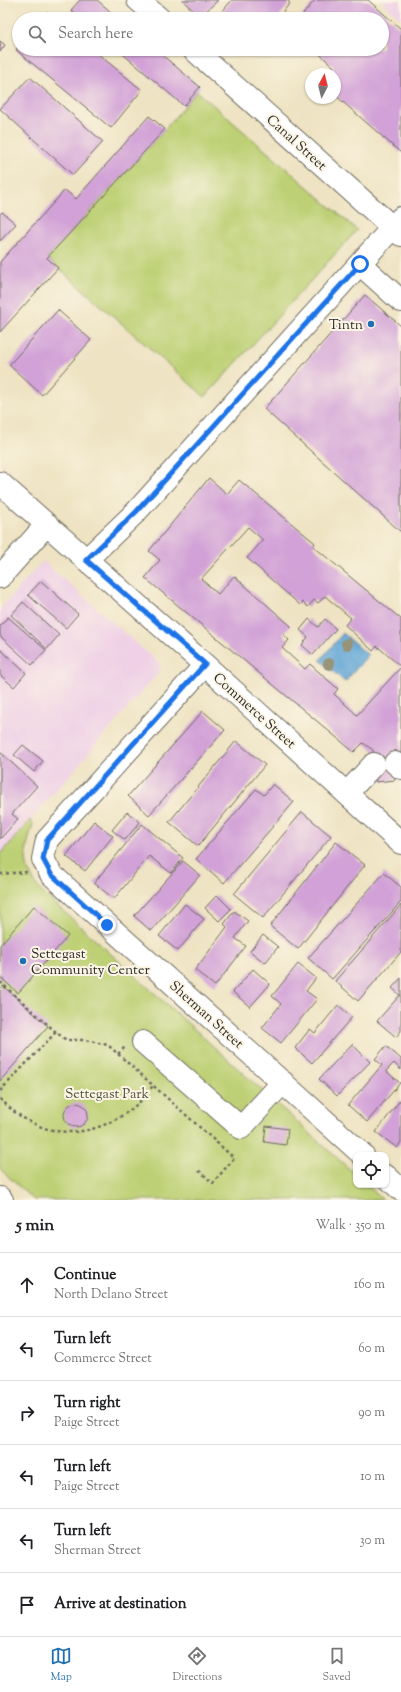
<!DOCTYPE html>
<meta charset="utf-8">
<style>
body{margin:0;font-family:"Sorts Mill Goudy",serif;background:#f2f2f2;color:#202124}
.controls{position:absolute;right:12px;bottom:12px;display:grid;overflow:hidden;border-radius:8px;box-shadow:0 1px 3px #0004}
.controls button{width:36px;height:36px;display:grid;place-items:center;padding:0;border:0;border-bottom:1px solid #e0e0e0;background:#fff;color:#202124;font:20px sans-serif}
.compass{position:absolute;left:305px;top:68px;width:36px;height:36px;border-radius:50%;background:#fff;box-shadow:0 1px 3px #0004;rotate:7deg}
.stop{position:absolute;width:12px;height:12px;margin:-9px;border:3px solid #1a73e8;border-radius:50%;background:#fff}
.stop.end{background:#1a73e8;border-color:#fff;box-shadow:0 1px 4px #0008}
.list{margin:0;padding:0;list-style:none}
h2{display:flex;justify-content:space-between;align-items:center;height:52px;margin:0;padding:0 16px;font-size:17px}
h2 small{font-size:13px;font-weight:400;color:#757577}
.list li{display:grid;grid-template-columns:26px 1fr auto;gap:12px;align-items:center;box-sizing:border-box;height:64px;padding:0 16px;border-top:1px solid #e0e0e0}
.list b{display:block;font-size:15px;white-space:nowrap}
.list p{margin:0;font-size:13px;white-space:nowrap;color:#757577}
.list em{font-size:13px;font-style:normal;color:#757577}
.icon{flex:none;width:22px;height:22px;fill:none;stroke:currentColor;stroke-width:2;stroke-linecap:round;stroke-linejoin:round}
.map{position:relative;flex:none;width:401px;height:1200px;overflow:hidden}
.search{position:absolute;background:#fff;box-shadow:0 1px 3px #0004;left:12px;right:12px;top:12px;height:44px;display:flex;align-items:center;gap:10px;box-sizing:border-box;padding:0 14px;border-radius:22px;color:#757577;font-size:15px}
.sheet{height:436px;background:#fff}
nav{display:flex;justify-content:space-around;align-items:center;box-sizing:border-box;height:56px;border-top:1px solid #e0e0e0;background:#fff;font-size:11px;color:#757577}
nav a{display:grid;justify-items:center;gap:2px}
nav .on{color:#1f6fb2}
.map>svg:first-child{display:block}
</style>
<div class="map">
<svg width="401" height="1200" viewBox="0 0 401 1200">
<rect width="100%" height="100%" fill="#fcf5e5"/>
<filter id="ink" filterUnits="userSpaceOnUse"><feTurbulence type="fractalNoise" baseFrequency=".025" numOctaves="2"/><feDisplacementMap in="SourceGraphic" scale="8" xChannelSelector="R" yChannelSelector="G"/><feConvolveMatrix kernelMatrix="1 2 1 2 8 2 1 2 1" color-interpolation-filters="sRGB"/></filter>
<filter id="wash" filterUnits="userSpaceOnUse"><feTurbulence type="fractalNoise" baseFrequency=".012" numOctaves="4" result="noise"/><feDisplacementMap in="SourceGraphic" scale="16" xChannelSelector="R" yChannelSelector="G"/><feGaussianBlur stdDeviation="0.9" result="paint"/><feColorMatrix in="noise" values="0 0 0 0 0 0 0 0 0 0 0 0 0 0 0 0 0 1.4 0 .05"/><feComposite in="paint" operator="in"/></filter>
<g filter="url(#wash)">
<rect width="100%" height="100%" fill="#eee3c2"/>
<!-- built -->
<path fill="#efd0e6" d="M380 0H401V19Z
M43 561 160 664V671L0 855V609Z"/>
<!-- green -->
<path fill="#bdd074" stroke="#747e50" d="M197 91 357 230 205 397 47 258 165 129Z
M30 820 33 824C24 854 21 865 41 891L356 1175V1185H367L383 1200H34L0 1169V855Z"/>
<!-- water -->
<path fill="#60a5d5" stroke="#466880" d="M343 633 368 655 345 682 320 660Z"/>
<g id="blocks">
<!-- building -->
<path fill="#d1a1d7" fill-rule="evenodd" d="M80 0H97L119 19H82L71 10Z
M182 0H218L200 17Z
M232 0H287L290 3 277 19H253L251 18 250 19H216Z
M315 0H368L401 29V153L335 95V74H327L334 67 314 49H382V19H299Z
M47 12 55 19H41Z
M0 41 5 45 0 52Z
M19 46V49H92L142 90 111 128 16 50Z
M117 49H155L200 87 184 106Z
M30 77 103 142 73 175 0 109Z
M149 116 165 129 47 258 58 268 0 332V262L65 190 76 199Z
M2 212 16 224 0 241V214Z
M365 295 401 326V532L264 409Z
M58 310 91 340 42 395 9 365Z
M209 478 227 494 239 480 315 543 313 546 401 619V755L395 750V780L376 782 373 750 363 743 354 752 145 578 160 560 149 551ZM248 527 263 540 247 558 300 605 303 602 308 607 314 600 318 603 325 596 351 618 345 625 373 651 377 646 401 667 357 715 334 694 338 689 310 664 305 669 282 648 289 640 283 634 291 626 234 576 218 594 201 579Z
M41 581 78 614 66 628 28 595Z
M23 602 59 635 47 649 11 615Z
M8 617 46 650 32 665 0 636V626Z
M309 619 318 627 325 619 336 629 313 655 302 645 308 637 300 630Z
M0 649 26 673 14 687 0 675Z
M203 711 225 730 149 815 128 796Z
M236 741 265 765 198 846 169 822Z
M23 745 43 761 34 772 14 755Z
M0 752 37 786 12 814 18 819 0 839Z
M273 784 294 802 224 883 196 859 256 789 264 795Z
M127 812 140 822 125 840 112 830Z
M302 812 331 836 263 918 234 894Z
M94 821 113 836 85 871 66 856Z
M142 824 183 858 171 873 149 856 114 899 94 883Z
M336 842 365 865 298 949 270 926Z
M183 861 200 875 151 931 134 916Z
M384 873 401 887V902L332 979 308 958Z
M217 895 231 909 219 921 205 908Z
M185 904 204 919 178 951 159 936Z
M401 905V952L358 1001 335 981Z
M34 906 68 936 18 993 0 977V945Z
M234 911 248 921 235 938 246 946 215 986 195 970 227 927 224 924Z
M263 935 278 947 265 963 250 951Z
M298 964 316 978 306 991 317 999 281 1043 262 1028 281 1004 272 996Z
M253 969 270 984 250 1007 233 992Z
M401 978V1031L396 1037 377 1021 400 995 392 988Z
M3 986 48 1026 0 1081V989Z
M338 1005 352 1017 312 1063 295 1048 310 1029 315 1033Z
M352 1044 370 1062 337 1096 319 1079Z
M386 1046 401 1059V1070L394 1063 386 1071 400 1083 367 1122 348 1105 382 1065 375 1059Z
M401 1099V1142L397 1148 376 1132Z
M64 1115a12 12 0 1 1 24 0a12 12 0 1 1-24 0Z
M266 1126 288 1129 286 1145 264 1142Z"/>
</g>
</g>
<g filter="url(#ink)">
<use href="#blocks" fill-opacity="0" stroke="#6f6b60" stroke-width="1"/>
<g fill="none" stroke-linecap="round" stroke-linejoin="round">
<!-- minor casing -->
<g stroke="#6f6b60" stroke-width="24">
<path id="minor" d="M138 0 160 19
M193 49 401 235
M360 264 401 301
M0 483 205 665 401 843
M86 560 136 512 401 218
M0 577 47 524
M205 665 47 840 43 859 51 874 363 1155
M395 763 401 768
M347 793 374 764
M143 1042 241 1128 283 1082
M386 1176 401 1190
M0 1198 2 1200"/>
</g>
<!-- path -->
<path stroke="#6f6b60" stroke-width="2.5" stroke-dasharray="3 3" stroke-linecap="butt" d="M0 874 27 872
M0 982 56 1032 66 1040H85L108 1045 234 1158 213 1183 197 1169
M118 1054 125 1047
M0 1091 56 1032
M0 1099C6 1104 12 1111 19 1115 57 1142 100 1135 135 1106 142 1101 147 1092 153 1086"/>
<!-- minor -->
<use href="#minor" stroke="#fff" stroke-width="22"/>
</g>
<!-- trees -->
<g fill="#979479">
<circle cx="347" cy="644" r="6"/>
<circle cx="329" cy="664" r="6"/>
</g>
</g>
<g fill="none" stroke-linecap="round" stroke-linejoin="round" filter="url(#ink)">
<!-- route -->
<path stroke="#1a73e8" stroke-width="5" d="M107 925 51 874 43 859 47 840 205 664 86 560 136 512 360 264"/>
</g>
<!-- markers -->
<g fill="#1f6fb2" stroke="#fcf5e5" stroke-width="1.5">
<circle cx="371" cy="324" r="4"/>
<circle cx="23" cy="961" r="4"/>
</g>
<g text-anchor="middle" stroke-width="4" stroke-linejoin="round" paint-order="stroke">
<!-- street labels -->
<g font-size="14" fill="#2b2b2b" stroke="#fcf5e5">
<text transform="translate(297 142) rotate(42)" y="5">Canal Street</text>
<text transform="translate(255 710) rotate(42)" y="5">Commerce Street</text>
<text transform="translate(207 1014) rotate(42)" y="5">Sherman Street</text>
</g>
<!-- poi labels -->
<g font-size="14" fill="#2b2b2b" stroke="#fcf5e5" text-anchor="end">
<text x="363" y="329">Tintn</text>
<text x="31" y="958" text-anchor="start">Settegast<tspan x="31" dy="16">Community Center</tspan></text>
</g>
<!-- park labels -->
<g font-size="14" fill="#50543d" stroke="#fcf5e5">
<text x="107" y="1098">Settegast Park</text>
</g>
</g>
</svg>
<div class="controls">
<button><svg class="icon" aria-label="locate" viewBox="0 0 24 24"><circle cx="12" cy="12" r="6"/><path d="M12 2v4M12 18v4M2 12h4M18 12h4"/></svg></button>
</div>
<svg class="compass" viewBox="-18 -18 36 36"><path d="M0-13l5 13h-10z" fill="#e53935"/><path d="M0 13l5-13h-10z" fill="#757577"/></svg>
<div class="stop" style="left:360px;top:264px"></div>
<div class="stop end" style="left:107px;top:925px"></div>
<div class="search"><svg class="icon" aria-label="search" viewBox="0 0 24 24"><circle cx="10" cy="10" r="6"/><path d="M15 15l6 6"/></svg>Search here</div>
</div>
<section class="sheet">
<h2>5 min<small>Walk · 350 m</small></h2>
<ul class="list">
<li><svg class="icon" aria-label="ahead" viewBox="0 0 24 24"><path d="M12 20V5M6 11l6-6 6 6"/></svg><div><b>Continue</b><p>North Delano Street</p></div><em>160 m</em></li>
<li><svg class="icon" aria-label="left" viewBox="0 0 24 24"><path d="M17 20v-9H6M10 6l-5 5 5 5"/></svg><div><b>Turn left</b><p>Commerce Street</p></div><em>60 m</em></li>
<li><svg class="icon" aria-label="right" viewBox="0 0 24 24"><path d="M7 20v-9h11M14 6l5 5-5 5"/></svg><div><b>Turn right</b><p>Paige Street</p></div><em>90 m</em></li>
<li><svg class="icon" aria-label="left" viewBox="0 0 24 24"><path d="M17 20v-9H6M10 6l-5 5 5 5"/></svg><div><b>Turn left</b><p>Paige Street</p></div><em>10 m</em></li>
<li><svg class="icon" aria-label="left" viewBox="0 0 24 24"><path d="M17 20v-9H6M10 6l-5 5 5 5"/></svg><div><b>Turn left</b><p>Sherman Street</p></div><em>30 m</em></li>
<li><svg class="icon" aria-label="arrive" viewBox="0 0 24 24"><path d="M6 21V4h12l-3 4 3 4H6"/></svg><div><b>Arrive at destination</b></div></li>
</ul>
</section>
<nav>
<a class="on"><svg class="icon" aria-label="map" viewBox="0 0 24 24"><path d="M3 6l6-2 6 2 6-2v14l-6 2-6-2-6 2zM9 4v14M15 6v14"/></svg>Map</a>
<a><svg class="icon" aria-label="directions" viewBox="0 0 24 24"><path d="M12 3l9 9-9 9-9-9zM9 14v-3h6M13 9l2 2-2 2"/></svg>Directions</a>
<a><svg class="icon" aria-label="saved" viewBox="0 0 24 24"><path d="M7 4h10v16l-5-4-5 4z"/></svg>Saved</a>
</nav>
